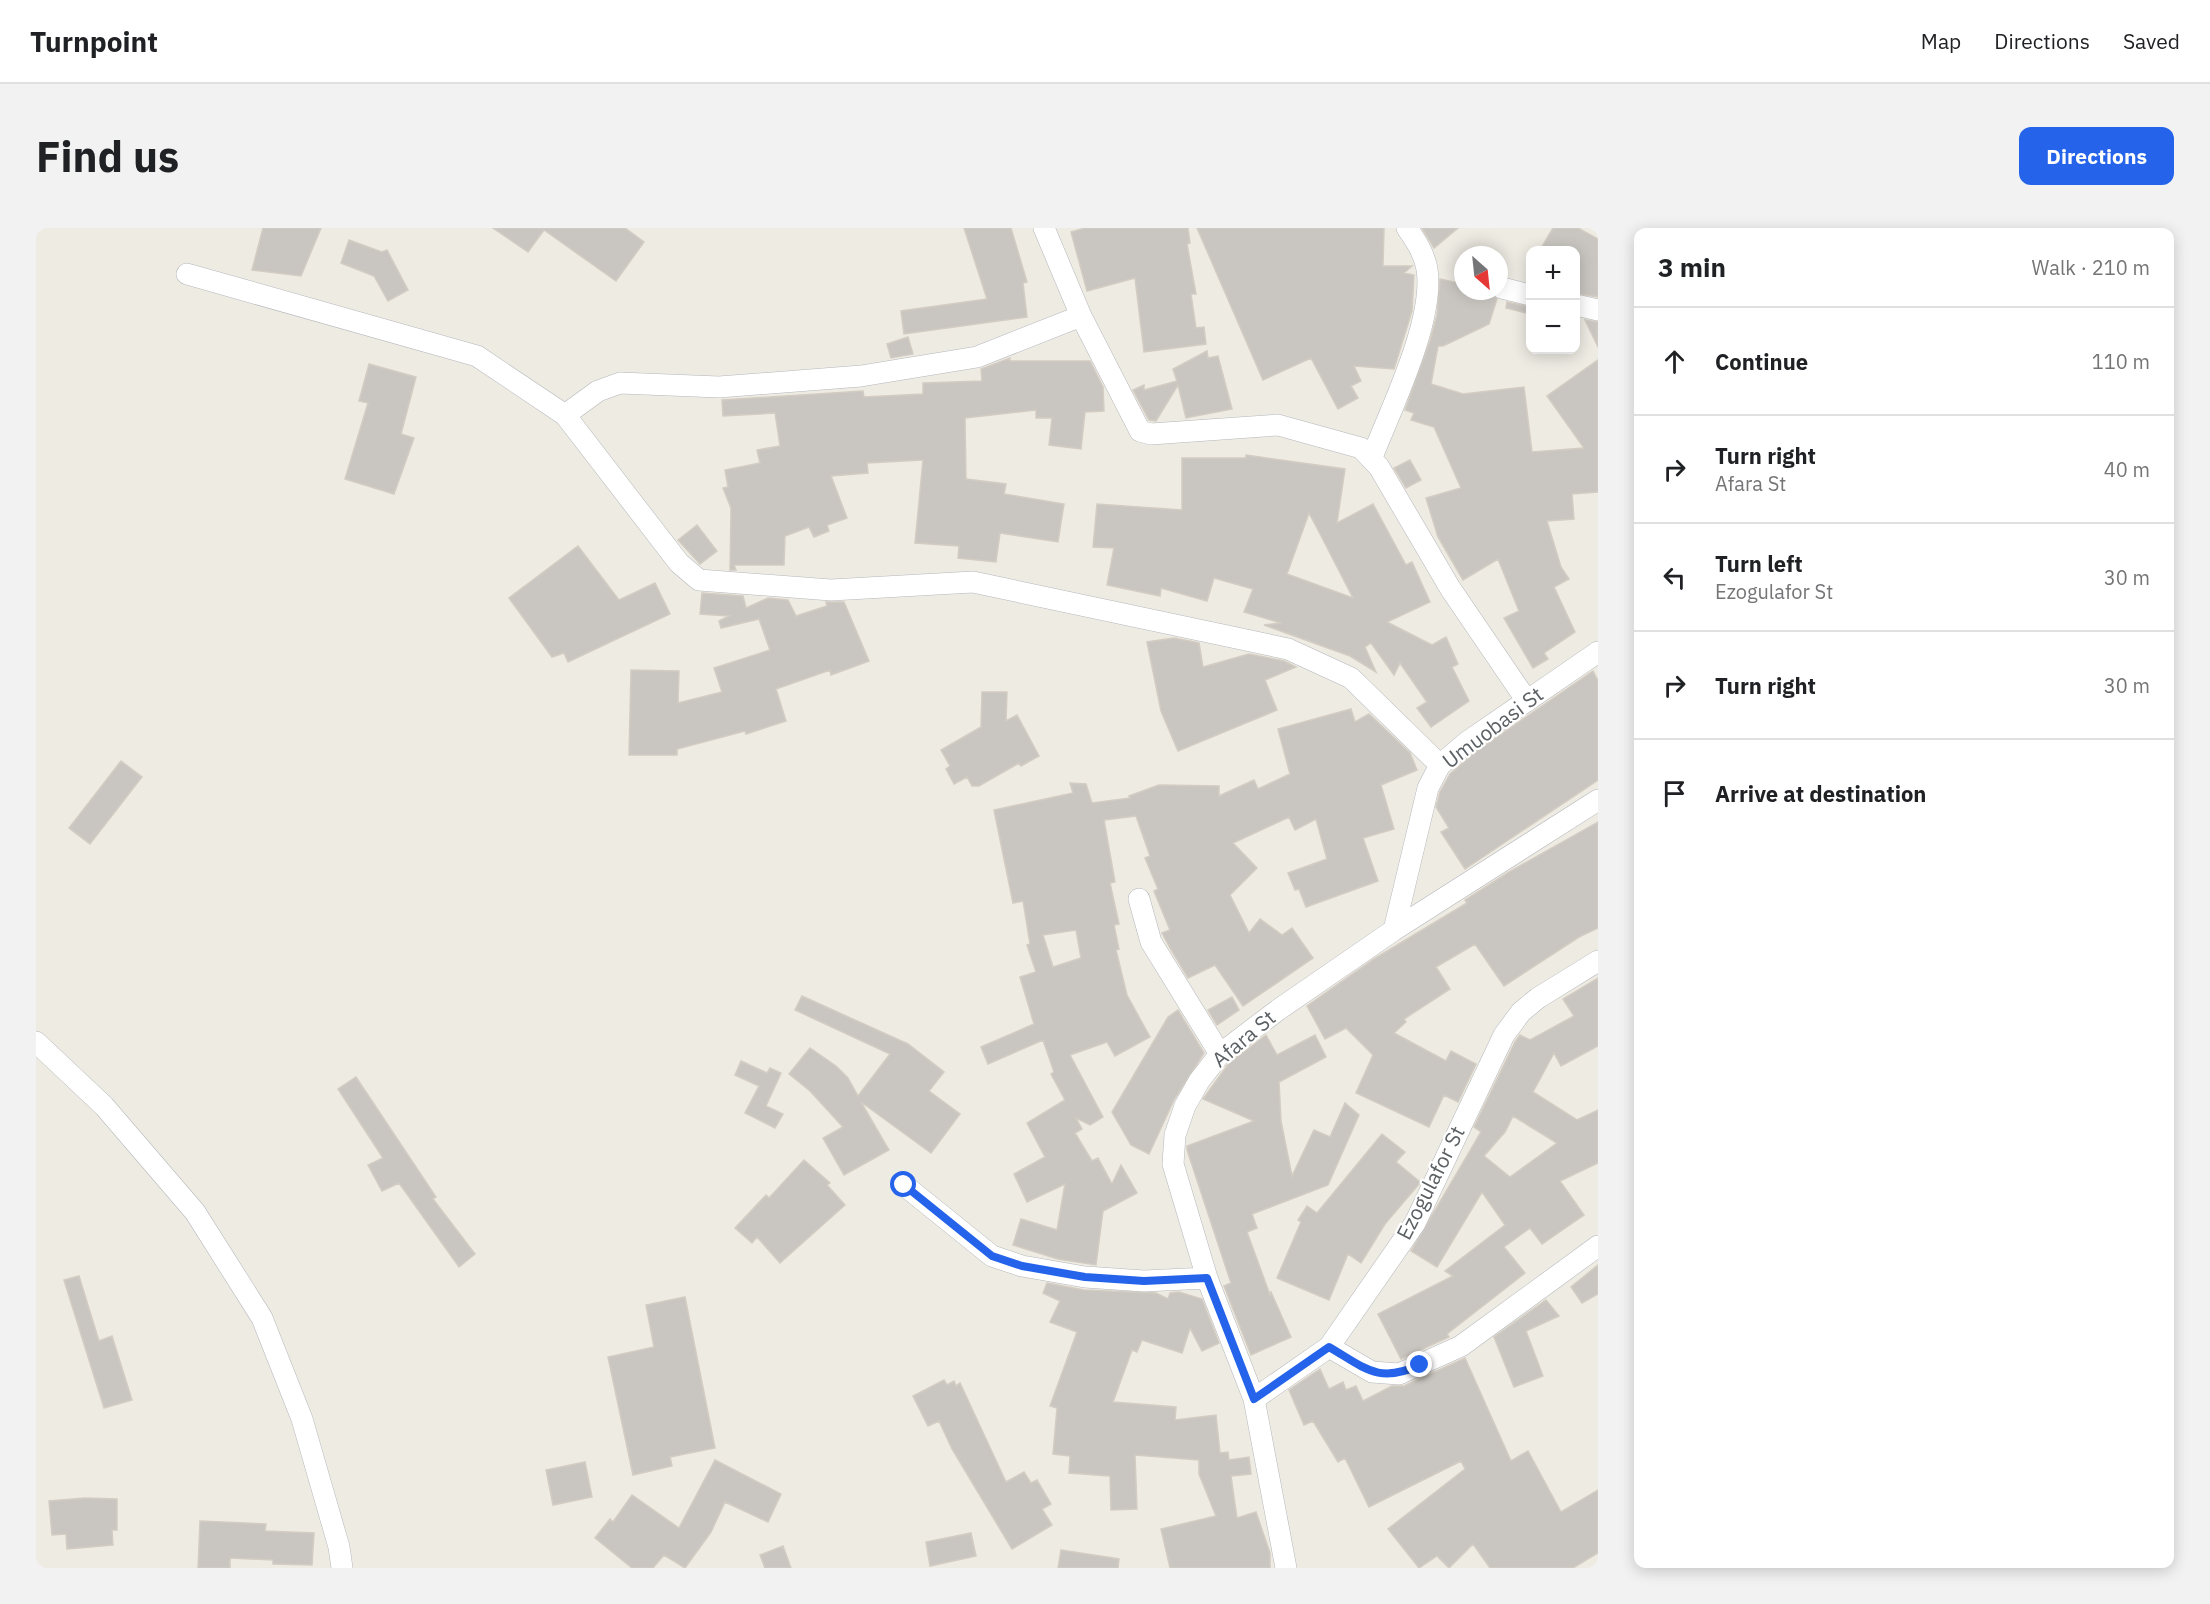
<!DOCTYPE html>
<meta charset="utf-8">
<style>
body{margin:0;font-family:"IBM Plex Sans",sans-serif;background:#f2f2f2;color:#202124}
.controls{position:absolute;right:18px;top:18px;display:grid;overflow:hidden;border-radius:12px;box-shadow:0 3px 15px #0003}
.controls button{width:54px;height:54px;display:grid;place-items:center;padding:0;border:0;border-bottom:2px solid #e0e0e0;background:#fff;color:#202124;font:30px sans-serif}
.compass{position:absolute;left:1418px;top:18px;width:54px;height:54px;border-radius:50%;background:#fff;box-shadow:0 3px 15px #0003;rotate:153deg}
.stop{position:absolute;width:18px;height:18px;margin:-14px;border:4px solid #2563eb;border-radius:50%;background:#fff}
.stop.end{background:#2563eb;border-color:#fff;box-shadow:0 2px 6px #0008}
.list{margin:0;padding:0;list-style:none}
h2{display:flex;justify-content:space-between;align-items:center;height:78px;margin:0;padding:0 24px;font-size:26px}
h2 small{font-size:20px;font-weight:400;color:#757577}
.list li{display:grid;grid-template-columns:39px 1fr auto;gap:18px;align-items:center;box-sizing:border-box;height:108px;padding:0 24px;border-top:2px solid #e0e0e0}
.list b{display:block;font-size:22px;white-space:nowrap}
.list p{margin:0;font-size:20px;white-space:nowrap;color:#757577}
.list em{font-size:20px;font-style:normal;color:#757577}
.icon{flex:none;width:33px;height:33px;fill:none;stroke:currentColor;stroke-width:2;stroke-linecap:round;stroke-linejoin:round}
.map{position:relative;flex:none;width:1562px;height:1340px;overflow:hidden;border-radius:12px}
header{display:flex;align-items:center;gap:36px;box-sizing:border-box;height:84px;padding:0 30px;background:#fff;border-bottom:2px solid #e0e0e0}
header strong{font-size:28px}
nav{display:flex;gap:33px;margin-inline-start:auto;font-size:21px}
.intro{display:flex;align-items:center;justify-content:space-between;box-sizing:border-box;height:144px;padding:0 36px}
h1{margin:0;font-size:42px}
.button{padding:15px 27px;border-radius:12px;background:#2563eb;color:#fff;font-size:21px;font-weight:700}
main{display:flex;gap:36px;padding:0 36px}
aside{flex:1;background:#fff;border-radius:12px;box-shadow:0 3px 15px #0003}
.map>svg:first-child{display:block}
</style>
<header>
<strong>Turnpoint</strong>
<nav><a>Map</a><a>Directions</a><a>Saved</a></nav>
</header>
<div class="intro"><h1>Find us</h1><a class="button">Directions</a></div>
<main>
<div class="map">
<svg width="1562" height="1340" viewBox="0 0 1562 1340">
<rect width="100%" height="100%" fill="#eeebe3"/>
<!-- building -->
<path fill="#c9c6c1" stroke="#d3ccc2" stroke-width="1.5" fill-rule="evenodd" d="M227 0H285L265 48 216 42Z
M457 0H589L608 14 580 53 508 2 492 24Z
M928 0H975L991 54 987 55 991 89 868 106 865 83 951 71Z
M1049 0H1152L1154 15 1151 16 1160 66H1155L1160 100 1168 99 1170 116 1108 124 1099 50 1051 63 1035 4Z
M1161 0H1348L1347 38H1376L1368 45 1378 47 1376 83 1358 141 1318 138 1325 153 1315 158 1322 170 1302 181 1275 130 1227 152Z
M1386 0H1422L1398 20Z
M1517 0H1542L1562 11V69L1539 65V22H1504Z
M313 12 346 24 351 22 372 62 352 73 338 48 305 35Z
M1404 51 1427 56V63H1454L1461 71 1453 96 1407 118H1402L1395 156 1427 166 1488 159 1496 224 1548 220 1511 168 1562 132V264L1536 266 1538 291 1511 293 1525 339 1533 351 1518 359 1539 404 1508 425 1512 431 1497 440 1468 390 1483 383 1462 331 1427 352 1402 309 1390 270 1425 260 1398 199 1375 192 1378 185 1369 182 1394 113 1401 87Z
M1471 74 1494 79V86L1470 80Z
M1549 92 1562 94V119Z
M872 109 877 126 855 130 851 116Z
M1171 123 1172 130 1182 128 1196 181 1150 190 1142 157 1120 193 1113 192 1097 162 1108 157V162L1141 153 1137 141Z
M974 130V133H1054L1067 159 1068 183 1049 184 1045 221 1013 217 1016 190H1000V182L929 190 930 251 970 256 968 266 1028 276 1022 314 964 305 960 334 922 330 923 318 879 315 887 232 831 235 832 245 795 248 811 290 791 297 793 303 778 309 773 299 749 308 748 337H698L700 342H694L695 280 687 260 692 259 689 242 724 235 721 222 744 218 739 185 687 188 686 172 827 163 828 169 887 166V155L946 153 945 141Z
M333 136 380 149 365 206 378 210 358 266 309 251 332 175 323 173Z
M1210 227 1309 241 1301 295 1337 276 1370 337 1376 334 1394 374 1351 394 1396 417 1410 409 1422 436 1416 439 1433 473 1395 499 1381 480 1391 474 1364 435 1358 447 1335 415 1329 419 1340 444 1314 428 1228 397 1245 395 1208 384 1217 361 1178 350 1171 373 1125 360 1124 368 1071 357 1078 320 1057 319 1061 276 1146 282V230H1210ZM1273 285 1283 304 1317 370 1251 346Z
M1374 232 1385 252 1370 260 1358 240Z
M661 297 681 323 664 336 642 312Z
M542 318 583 372 619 355 634 386 532 434 528 425 516 429 473 370Z
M666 365 707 368 710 380 732 370 752 372 760 388 791 378 790 374H808L833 433 795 447 794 442 740 461 750 493 710 506 709 503 641 521V527H593L595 442 643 443 642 475 686 464 678 440 734 422 723 391 685 400 683 393 693 388 664 386Z
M1138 410 1163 415 1167 439 1213 426 1248 433 1260 439 1229 452 1241 482 1142 523 1125 483 1111 414Z
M1557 443 1562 453V552L1429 641 1405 604 1413 600 1400 579 1404 564 1414 546 1439 524Z
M946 464H971L970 493 981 487 1003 528 985 538 983 535 943 558H936L931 549 918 556 910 541 914 538 905 522 945 499Z
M1315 481 1319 494 1333 486 1374 525 1381 542 1345 557 1358 601 1327 610 1342 653 1270 679 1263 661 1259 662 1252 645 1291 631 1280 591 1259 602 1253 589 1197 615 1221 640 1194 667 1213 705 1224 691 1246 707 1256 700 1277 730 1207 778 1179 737 1152 750 1134 720 1126 705 1134 702 1118 663 1122 661 1109 630 1114 628 1100 588 1068 592 1079 654 1074 655 1083 696 1078 697 1083 721 1080 722 1091 767 1114 809 1079 828 1071 814 1034 827 1067 889 1054 897 1040 890 1046 901 1039 905 1056 933 1062 930 1076 956 1085 937 1101 965 1067 983 1060 1037 1022 1031 977 1017 985 991 1021 1002 1029 956 991 974 978 946 1009 929 991 895 1029 872 1015 846 1018 844 1007 812 952 836 945 819 998 796 984 749 1000 744 991 717 994 716 987 673 977 675 958 582 1037 565 1034 555 1050 556 1056 575 1094 570 1093 568 1123 557 1183 558V568L1218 552 1222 561 1254 546 1242 501ZM1040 702 1045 730 1017 739 1007 707Z
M85 533 106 549 54 616 33 600Z
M1562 594V700L1543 709 1468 758 1439 716 1400 739 1414 761 1368 791 1370 794 1358 805 1410 833 1415 823 1440 836 1422 874 1408 867 1393 899 1320 865 1337 827 1310 800 1289 811 1271 778 1338 731 1431 675 1429 672 1473 644Z
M1562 750V818L1525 838 1518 825 1497 864 1541 892 1562 882V935L1524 953 1548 987 1506 1016 1494 1000 1468 1019 1489 1045 1411 1106 1413 1109 1365 1131 1342 1086 1417 1048 1409 1043 1469 997 1446 964 1401 1039 1375 1023 1445 904 1438 899 1479 814 1484 807 1494 812 1538 788 1527 771ZM1477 888 1521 915 1474 949 1448 928 1469 904Z
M766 768 872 816 908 844 893 863 924 886 895 925 825 874 853 922 808 947 787 910 807 899 774 863 753 846 774 820 800 838 812 850 822 868 854 826 759 782Z
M1196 769 1203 782 1181 797 1172 782Z
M1142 782 1168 825 1138 872 1113 926 1095 917 1076 884 1132 789Z
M1230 807 1241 827 1279 807 1290 829 1243 854 1245 893 1256 948 1278 902 1294 909 1309 875 1323 887 1292 957 1216 986 1221 1000 1211 1004 1234 1067 1235 1064 1255 1109 1215 1127 1188 1058 1195 1055 1151 922V918L1218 893 1167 871 1193 835Z
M705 833 731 845 734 840 745 845 730 878 747 886 739 900 709 885 723 858 699 847Z
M320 849 400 969 397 971 439 1026 423 1039 363 955 346 963 332 937 347 930 302 861Z
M1346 906 1369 924 1360 934 1384 954 1383 956 1349 996 1325 1035 1312 1026 1293 1072 1241 1050 1265 994 1262 992 1271 978 1281 985Z
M768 932 794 955 791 957 809 977 744 1035 721 1009 716 1015 699 1000 730 967 733 970Z
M1562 1037V1066L1546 1075 1535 1059Z
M43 1048 63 1113 76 1108 96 1172 68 1180 28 1052Z
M1011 1055 1048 1062 1120 1065 1132 1071 1134 1065 1143 1064 1166 1071 1183 1115 1166 1123 1154 1100 1146 1125 1106 1112 1101 1124 1096 1122 1077 1174 1140 1179 1139 1192 1180 1187 1184 1225 1192 1224 1193 1232 1213 1229 1215 1246 1195 1248 1201 1290 1220 1284 1234 1325V1340H1134L1125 1301 1180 1288 1163 1246V1232L1099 1227 1101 1281 1075 1282 1074 1248 1033 1245 1034 1228 1017 1226 1021 1180 1014 1178 1041 1104 1014 1094 1024 1073 1007 1065Z
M649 1069 679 1220 634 1229 636 1238 597 1247 572 1129 618 1119 610 1077Z
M1510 1072 1523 1088 1490 1103 1507 1148 1478 1159 1458 1109Z
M1429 1130 1475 1233 1492 1223 1525 1284 1562 1262V1325L1537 1340H1454L1437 1316 1413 1340 1401 1328 1383 1340 1352 1301 1429 1241 1425 1233 1333 1279 1309 1230 1302 1234 1277 1193 1268 1197 1253 1162 1284 1141 1293 1161 1307 1154 1310 1162 1320 1158 1327 1173 1356 1158H1368Z
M908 1152 911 1157 918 1153 920 1158 924 1155 970 1254 988 1244 995 1255 1001 1252 1015 1276 1006 1281 1016 1297 976 1321 916 1221 903 1193 892 1198 877 1168Z
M679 1232 745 1266 732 1294 689 1274 675 1304 649 1340 628 1327 617 1340H596L559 1310 574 1291 577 1294 596 1267 643 1300Z
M549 1234 556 1269 517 1277 510 1242Z
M49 1270 81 1271V1302H76L77 1317 31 1321 30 1306 16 1307 13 1273Z
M164 1293 230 1296 229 1303 278 1305 276 1337 237 1336V1332L194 1330V1340H162Z
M935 1305 940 1328 894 1338 890 1314Z
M747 1318 755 1340H729L724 1327Z
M1025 1322 1083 1331 1082 1340H1022Z"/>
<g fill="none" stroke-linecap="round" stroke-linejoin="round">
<!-- minor casing -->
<g stroke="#b4b7bb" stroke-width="22">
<path id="minor" d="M1008 0 1045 88 1104 203 1115 206 1242 197 1325 220 1343 239 1414 360 1491 473
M151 46 441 128 529 187 643 335 663 352 795 362 937 354 1252 421 1315 450 1404 537
M1466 60 1494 67
M1540 77 1562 82
M529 187 562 163 584 155 683 159 825 148 941 129 1045 88
M1336 229C1355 181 1399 92 1391 41 1388 25 1380 13 1371 0
M1103 671 1115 714 1184 826
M1358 702 1392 560 1404 537 1431 514 1562 424
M0 814 68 878 159 984 226 1090 266 1191 303 1319 306 1340
M868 957 956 1028 986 1038 1049 1049 1108 1053 1171 1050
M1293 1119 1336 1144 1363 1146 1425 1118 1562 1018
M1218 1171 1293 1119 1379 995 1468 807 1485 784 1502 770 1562 733
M1250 1340 1218 1171 1171 1050 1137 936 1139 907 1149 878 1163 853 1184 826 1242 782 1358 702 1562 572"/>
</g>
<!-- minor -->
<use href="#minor" stroke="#fff" stroke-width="21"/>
</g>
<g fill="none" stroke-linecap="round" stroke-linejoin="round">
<!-- route -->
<path stroke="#2563eb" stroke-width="8" d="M868 957 956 1028 986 1038 1049 1049 1108 1053 1171 1050 1218 1171 1293 1119C1329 1140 1342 1156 1384 1137"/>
</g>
<g text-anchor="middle" stroke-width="4.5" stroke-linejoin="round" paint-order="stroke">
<!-- street labels -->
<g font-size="21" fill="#5b6064" stroke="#fff">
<text transform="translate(1457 500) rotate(-37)" y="7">Umuobasi St</text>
<text transform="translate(1208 811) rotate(-40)" y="7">Afara St</text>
<text transform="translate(1395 955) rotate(-63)" y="7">Ezogulafor St</text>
</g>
</g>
</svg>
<div class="controls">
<button>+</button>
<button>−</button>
</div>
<svg class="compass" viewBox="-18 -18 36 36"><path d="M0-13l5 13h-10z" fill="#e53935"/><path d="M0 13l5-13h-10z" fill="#757577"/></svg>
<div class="stop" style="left:868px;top:957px"></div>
<div class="stop end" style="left:1384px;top:1137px"></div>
</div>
<aside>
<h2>3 min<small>Walk · 210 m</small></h2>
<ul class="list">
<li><svg class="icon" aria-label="ahead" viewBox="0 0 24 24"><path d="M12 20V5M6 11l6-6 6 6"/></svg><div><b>Continue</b></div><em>110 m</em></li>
<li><svg class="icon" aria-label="right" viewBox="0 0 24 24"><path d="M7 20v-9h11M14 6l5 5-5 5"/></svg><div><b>Turn right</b><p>Afara St</p></div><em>40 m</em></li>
<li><svg class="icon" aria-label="left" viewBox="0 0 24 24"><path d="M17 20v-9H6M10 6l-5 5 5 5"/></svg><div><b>Turn left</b><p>Ezogulafor St</p></div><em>30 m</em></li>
<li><svg class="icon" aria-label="right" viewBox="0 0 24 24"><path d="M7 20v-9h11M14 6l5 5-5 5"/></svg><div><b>Turn right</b></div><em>30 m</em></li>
<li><svg class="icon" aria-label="arrive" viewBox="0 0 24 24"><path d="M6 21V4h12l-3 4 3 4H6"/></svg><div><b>Arrive at destination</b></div></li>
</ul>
</aside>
</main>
